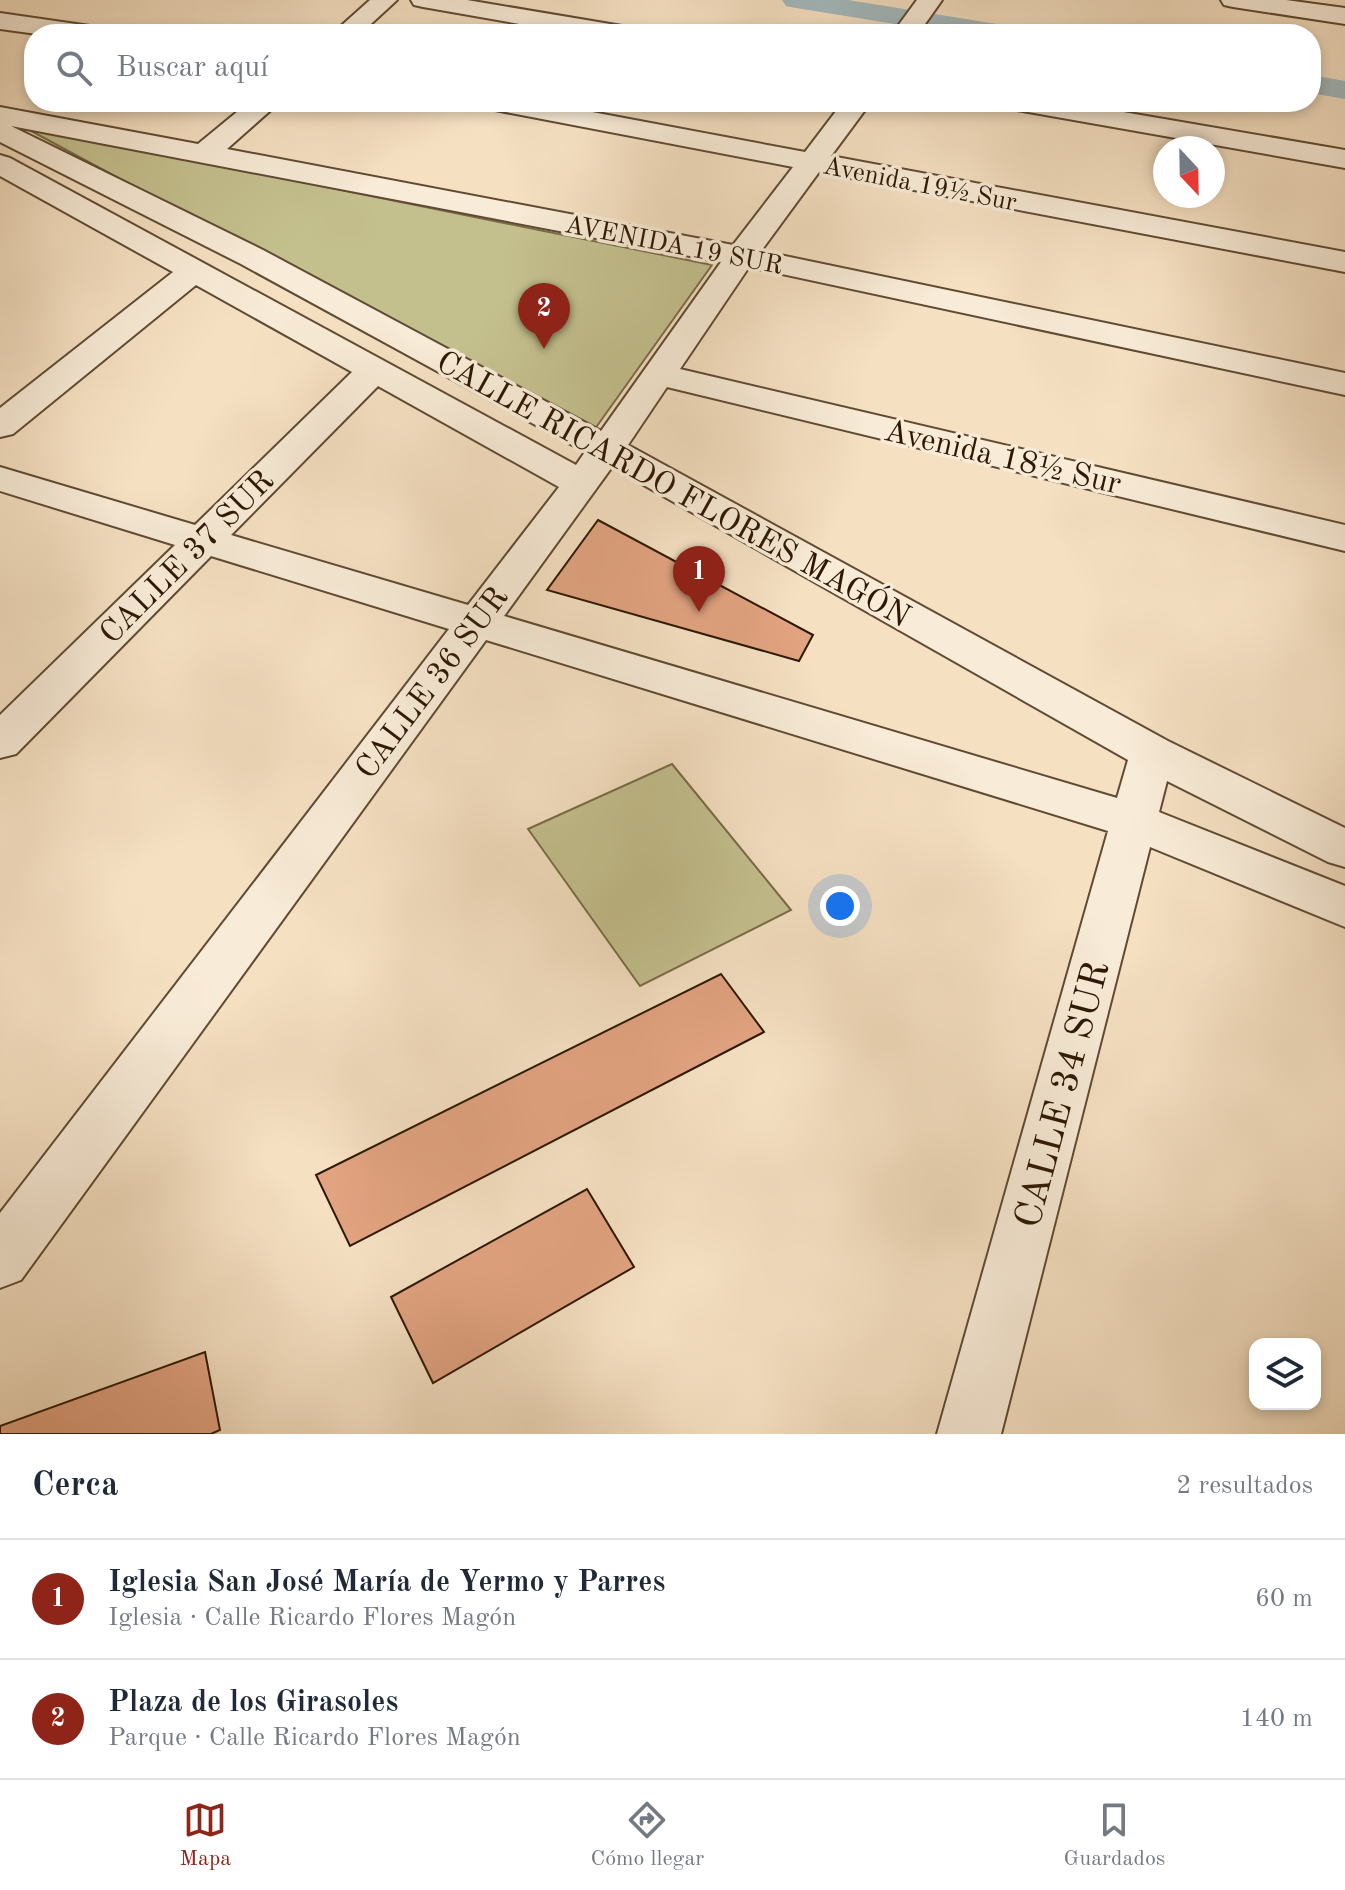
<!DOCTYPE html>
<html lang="es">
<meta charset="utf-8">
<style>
body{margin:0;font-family:"Old Standard TT",serif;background:#f2f2f3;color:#1f2937}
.controls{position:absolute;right:24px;bottom:24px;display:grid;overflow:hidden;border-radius:16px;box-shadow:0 4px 12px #0003}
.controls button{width:72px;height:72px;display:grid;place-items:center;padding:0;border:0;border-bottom:2px solid #e0e1e3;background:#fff;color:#1f2937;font:40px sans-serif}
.compass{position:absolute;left:1153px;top:136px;width:72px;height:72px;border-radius:50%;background:#fff;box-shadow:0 4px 12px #0003;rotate:158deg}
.you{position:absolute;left:840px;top:906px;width:28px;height:28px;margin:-20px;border:6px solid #fff;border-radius:50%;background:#1a73e8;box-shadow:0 0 0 12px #1a73e833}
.badge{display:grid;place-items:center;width:52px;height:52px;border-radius:50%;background:#8f2418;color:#fff;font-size:26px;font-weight:700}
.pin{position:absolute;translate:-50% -66px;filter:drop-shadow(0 2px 4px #0008)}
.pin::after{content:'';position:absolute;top:42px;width:28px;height:24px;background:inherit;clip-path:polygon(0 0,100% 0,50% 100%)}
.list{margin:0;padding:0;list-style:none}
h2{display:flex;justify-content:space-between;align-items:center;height:104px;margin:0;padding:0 32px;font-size:34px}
h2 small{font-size:26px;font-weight:400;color:#747a83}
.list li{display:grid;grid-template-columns:52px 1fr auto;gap:24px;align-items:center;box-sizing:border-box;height:120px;padding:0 32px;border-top:2px solid #e0e1e3}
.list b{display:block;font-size:30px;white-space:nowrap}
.list p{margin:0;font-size:26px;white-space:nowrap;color:#747a83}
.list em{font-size:26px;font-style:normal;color:#747a83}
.icon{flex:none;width:44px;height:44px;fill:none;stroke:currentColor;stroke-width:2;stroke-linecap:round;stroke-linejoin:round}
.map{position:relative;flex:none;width:1345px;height:1434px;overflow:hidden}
.search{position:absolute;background:#fff;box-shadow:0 4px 12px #0003;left:24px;right:24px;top:24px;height:88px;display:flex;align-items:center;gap:20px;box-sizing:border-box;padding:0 28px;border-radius:32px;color:#747a83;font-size:30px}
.sheet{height:344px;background:#fff}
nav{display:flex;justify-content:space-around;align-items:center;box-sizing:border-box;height:112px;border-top:2px solid #e0e1e3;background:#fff;font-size:22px;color:#747a83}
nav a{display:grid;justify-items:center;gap:4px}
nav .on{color:#8f2418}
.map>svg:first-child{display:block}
</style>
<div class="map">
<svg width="1345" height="1434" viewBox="0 0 1345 1434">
<rect width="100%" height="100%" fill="#f5e0c2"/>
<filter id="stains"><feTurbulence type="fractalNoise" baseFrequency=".0025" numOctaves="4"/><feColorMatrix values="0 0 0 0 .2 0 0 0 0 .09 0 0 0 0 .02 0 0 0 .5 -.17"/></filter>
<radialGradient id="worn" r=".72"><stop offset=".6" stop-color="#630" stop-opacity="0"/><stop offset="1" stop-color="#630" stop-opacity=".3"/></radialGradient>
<!-- green -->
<path fill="#c4c08e" stroke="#796c48" stroke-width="2" d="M20 125 712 265 592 433Z
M672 764 791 910 640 986 528 829Z"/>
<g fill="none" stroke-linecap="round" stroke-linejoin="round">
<!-- canal -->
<path fill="#a3babf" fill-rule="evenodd" d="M782 0H848L1009 26 1019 28 1023 34H957L796 8 786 6Z
M1311 75 1345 81V99L1311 93Z"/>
</g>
<!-- building -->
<path fill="#e2a381" stroke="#2e1803" stroke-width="2" d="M598 520 813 635 799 661 547 590Z
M721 974 764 1032 350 1246 316 1175Z
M587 1189 634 1267 433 1383 391 1297Z
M205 1352 220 1430 211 1434H0V1426Z"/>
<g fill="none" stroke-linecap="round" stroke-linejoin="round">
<!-- minor casing -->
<g stroke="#604a33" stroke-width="4">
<path id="minor" d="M370 0H397L360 34H332Z
M411 0H467L622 26 631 29 635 34H577L423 7 414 5Z
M917 0H942L918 34H892Z
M1221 0H1286L1345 8V24L1233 7 1224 5Z
M0 13 90 26 99 29 103 34H37L0 29Z
M249 102H280L227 149 733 245 793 167 495 110 485 108 481 102H539L805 152 843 102H871L831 156 1345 252V272L819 172 761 251 1345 373V395L749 267 680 369 1345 525V551L667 387 628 445 1168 741 1345 828V867L1328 862 1167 781 1159 812 1345 886V927L1150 847 1001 1434H937L1108 831 486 640 21 1280 0 1288V1213L449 629 211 556 16 754 0 758V715L175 545 0 491V467L195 525 352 372 196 285 13 434 0 437V408L173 272 0 176V155L10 158 576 465 585 452 241 264 0 142V107L198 144ZM11 126 721 262 601 431 263 250ZM378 386 559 487 468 605 231 535ZM612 467 1128 760 1117 798 504 616Z
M1003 102H1065L1345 150V168L1017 110 1007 108Z"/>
</g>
<!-- minor -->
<use href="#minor" fill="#f8ebd7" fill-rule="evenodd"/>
</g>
<g text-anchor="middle" stroke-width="7" stroke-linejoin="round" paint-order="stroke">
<!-- far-street labels -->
<g font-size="26" fill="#2e1803" stroke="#f8ebd7">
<text transform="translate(920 183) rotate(11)" y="9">Avenida 19½ Sur</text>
<text transform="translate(674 244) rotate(11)" y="9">AVENIDA 19 SUR</text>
</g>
<!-- street labels -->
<g font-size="32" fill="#2e1803" stroke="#f8ebd7">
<text transform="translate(1003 456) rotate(13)" y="11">Avenida 18½ Sur</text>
<text transform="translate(674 488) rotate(29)" y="11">CALLE RICARDO FLORES MAGÓN</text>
<text transform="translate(186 556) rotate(-45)" y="11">CALLE 37 SUR</text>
<text transform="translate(431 682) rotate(-53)" y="11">CALLE 36 SUR</text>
</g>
<!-- near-street labels -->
<g font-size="38" fill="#2e1803" stroke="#f8ebd7">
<text transform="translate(1061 1094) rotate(-75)" y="13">CALLE 34 SUR</text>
</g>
</g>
<rect width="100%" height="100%" filter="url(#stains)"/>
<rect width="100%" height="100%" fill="url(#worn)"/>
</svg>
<div class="controls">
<button><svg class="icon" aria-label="layers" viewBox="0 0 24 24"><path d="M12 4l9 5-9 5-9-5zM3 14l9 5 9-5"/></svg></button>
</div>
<svg class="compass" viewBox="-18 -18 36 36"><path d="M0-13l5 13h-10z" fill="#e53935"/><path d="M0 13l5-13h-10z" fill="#747a83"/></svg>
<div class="you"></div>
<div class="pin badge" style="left:699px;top:612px">1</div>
<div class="pin badge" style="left:544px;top:349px">2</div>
<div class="search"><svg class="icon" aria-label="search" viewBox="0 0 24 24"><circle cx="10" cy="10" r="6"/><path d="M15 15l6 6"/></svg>Buscar aquí</div>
</div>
<section class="sheet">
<h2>Cerca<small>2 resultados</small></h2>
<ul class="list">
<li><span class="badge">1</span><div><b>Iglesia San José María de Yermo y Parres</b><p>Iglesia · Calle Ricardo Flores Magón</p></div><em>60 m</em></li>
<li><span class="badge">2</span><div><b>Plaza de los Girasoles</b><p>Parque · Calle Ricardo Flores Magón</p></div><em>140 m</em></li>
</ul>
</section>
<nav>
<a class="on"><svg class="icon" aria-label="map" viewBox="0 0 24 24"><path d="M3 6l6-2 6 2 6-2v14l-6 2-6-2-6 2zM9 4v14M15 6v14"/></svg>Mapa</a>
<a><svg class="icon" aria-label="directions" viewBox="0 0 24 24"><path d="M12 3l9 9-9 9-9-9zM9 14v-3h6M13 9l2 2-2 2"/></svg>Cómo llegar</a>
<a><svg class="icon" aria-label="saved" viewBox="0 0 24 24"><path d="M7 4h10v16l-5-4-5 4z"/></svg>Guardados</a>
</nav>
